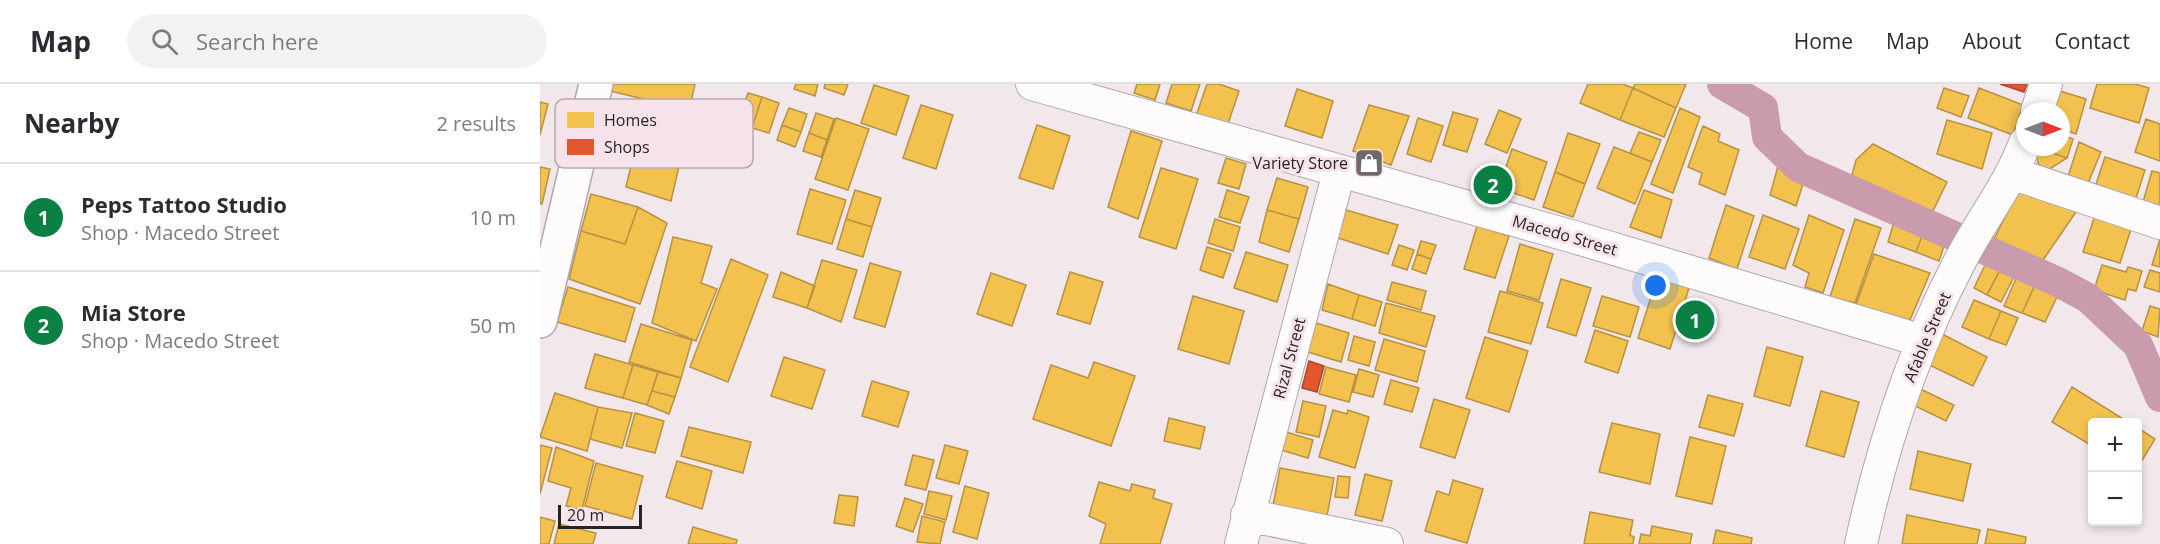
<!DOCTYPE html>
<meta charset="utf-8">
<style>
body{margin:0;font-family:"Open Sans",sans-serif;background:#f2f2f3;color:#2b2b33}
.controls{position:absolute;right:18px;bottom:18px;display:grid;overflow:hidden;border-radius:6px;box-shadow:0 3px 9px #0003}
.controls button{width:54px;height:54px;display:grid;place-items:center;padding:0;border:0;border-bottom:2px solid #e1e1e2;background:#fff;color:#2b2b33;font:30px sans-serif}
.compass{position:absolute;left:1476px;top:18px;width:54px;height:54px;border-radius:50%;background:#fff;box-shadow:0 3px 9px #0003;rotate:90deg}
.scale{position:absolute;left:18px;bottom:15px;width:84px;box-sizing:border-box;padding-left:6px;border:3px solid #2a2326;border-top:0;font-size:16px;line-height:21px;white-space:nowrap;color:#2a2326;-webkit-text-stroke:4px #f6e2ea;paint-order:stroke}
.you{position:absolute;left:1116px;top:202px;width:21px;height:21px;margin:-15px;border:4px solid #fff;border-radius:50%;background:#1a73e8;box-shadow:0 0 0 9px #1a73e833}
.badge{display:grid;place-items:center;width:39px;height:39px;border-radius:50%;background:#0b8043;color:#fff;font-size:20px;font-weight:700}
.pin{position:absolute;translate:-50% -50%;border:3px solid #fff;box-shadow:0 2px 6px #0006}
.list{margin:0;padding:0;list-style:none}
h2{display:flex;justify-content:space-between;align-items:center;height:78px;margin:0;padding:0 24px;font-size:26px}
h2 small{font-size:20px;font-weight:400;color:#7c7c81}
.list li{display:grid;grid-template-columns:39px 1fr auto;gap:18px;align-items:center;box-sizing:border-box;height:108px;padding:0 24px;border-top:2px solid #e1e1e2}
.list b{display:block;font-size:22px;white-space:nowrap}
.list p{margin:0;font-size:20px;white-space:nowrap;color:#7c7c81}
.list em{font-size:20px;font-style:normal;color:#7c7c81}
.icon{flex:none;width:33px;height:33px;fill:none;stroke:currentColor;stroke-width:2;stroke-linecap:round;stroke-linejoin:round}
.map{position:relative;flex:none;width:1620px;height:460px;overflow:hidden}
header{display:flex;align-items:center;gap:36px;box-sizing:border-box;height:84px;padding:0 30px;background:#fff;border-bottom:2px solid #e1e1e2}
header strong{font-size:28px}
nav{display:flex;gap:33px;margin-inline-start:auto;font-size:21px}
.search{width:420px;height:54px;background:#f2f2f3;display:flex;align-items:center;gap:15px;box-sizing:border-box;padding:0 21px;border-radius:33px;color:#7c7c81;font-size:22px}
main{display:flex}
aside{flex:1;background:#fff}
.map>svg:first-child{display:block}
</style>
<header>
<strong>Map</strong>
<div class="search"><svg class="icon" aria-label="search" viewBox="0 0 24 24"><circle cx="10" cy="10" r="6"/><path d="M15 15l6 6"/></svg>Search here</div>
<nav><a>Home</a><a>Map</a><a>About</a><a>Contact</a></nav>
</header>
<main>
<aside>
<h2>Nearby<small>2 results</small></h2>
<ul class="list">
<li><span class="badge">1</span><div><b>Peps Tattoo Studio</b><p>Shop · Macedo Street</p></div><em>10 m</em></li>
<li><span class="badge">2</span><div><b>Mia Store</b><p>Shop · Macedo Street</p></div><em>50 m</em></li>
</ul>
</aside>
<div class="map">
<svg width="1620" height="460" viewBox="0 0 1620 460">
<rect width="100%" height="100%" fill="#f2e7eb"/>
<!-- homes -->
<path fill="#f2c14e" stroke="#b69242" stroke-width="1.5" d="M72 0H155L149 26 70 7Z
M256 0H278L275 12 254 5Z
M285 0H308L304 11 284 4Z
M597 0H620L615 16 594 9Z
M632 0H660L651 27 626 19Z
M667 0H679L699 7 686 46 655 35Z
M1048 0H1083L1093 4 1080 36 1040 19Z
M1095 0H1146L1136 24 1093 4Z
M1557 0H1595L1609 4 1599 39 1550 24Z
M334 1 369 12 356 51 321 39Z
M1504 2 1546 15 1536 50 1521 45V27H1496Z
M1093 4 1136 24 1124 53 1080 36Z
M1404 4 1429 12 1421 33 1397 24Z
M1439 4 1483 21 1473 51 1428 34Z
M757 5 793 17 782 54 745 42Z
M208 9 222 13 212 44 198 39Z
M222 13 239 19 229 49 212 44Z
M0 18 8 20 0 51Z
M381 21 413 31 396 85 363 74Z
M829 21 869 32 851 81 813 67Z
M249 24 267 30 261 48 242 41Z
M1140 24 1160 33 1133 109 1111 100Z
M959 26 981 35 967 69 945 60Z
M913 28 938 35 927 68 903 61Z
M276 29 294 35 287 56 269 49Z
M296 34 329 45 308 106 275 95Z
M878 34 903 42 891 78 867 70Z
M1606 35 1620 40V77L1595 68Z
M1407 36 1452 49 1442 85 1397 70Z
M242 41 261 48 255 63 237 56Z
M497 41 530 52 513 105 479 94Z
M1163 42 1180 50 1178 57 1199 66 1185 111 1159 100 1162 89 1148 83Z
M100 43 145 56 131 117 86 103Z
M591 47 622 57 598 135 568 123Z
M1099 48 1121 56 1112 78 1090 69Z
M269 49 287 56 281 73 263 67Z
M1028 49 1060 60 1045 100 1015 88Z
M1521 51 1533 55 1527 74 1495 63H1521Z
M1539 58 1561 68 1547 102 1527 96Z
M1333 60 1407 98 1390 133 1311 95 1316 76Z
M1074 63 1112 78 1095 120 1057 104Z
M1493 63H1495L1527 74 1505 88 1501 87Z
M972 65 1007 78 994 116 959 104Z
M1565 73 1605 86 1595 117 1555 103Z
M686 74 706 80 699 105 678 99Z
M1238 82 1265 94 1256 122 1230 111Z
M0 83 10 85 2 120H0Z
M621 84 658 95 636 165 599 153Z
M1612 87 1620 89V124L1603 118Z
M1015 88 1045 100 1033 133 1003 123Z
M737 94 768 103 759 135 727 126Z
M1482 99 1536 128 1501 179 1450 163Z
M270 105 306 116 292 160 257 150Z
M315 106 341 114 332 143 306 135Z
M687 106 709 113 700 139 679 133Z
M1104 106 1132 116 1121 154 1090 143Z
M51 110 98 123 85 160 41 147Z
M1186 121 1214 132 1197 185 1169 174Z
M98 123 127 139 100 220 29 195 41 147 85 160Z
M727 126 759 135 749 168 719 158Z
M806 126 858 141 848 170 798 154Z
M1556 128 1593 139 1580 179 1543 168Z
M1223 131 1259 145 1245 185 1209 173Z
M1269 131 1304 146 1283 209 1265 203 1269 189 1253 181Z
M306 135 332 143 323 173 297 165Z
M675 135 700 143 693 167 668 159Z
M1315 135 1341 144 1315 219 1290 213Z
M1355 135 1384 147 1376 168 1348 158Z
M937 142 969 152 955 194 924 185Z
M1384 147 1406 156 1399 177 1376 168Z
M133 153 172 162 161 199 177 205 156 257 112 239Z
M1620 155V183L1612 181Z
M881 157 896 161 891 175 877 170Z
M980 160 1013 170 999 216 967 207Z
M859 161 874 166 867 186 852 181Z
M667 163 691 170 683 194 660 186Z
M706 168 748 181 737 218 694 204Z
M877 170 891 175 886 190 872 185Z
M1334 170 1390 189 1370 236 1316 221Z
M191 175 228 191 188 298 150 283Z
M282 176 317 186 301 238 267 224Z
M1447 177 1461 184 1447 211 1434 204Z
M330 179 361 188 345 243 314 234Z
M1562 181 1586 188 1588 183 1602 187 1596 207 1588 205 1585 216 1554 206Z
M1461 184 1475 191 1461 218 1447 211Z
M1610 186 1620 189V208L1604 203Z
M241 188 275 202 267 224 233 213Z
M530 188 563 198 550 240 517 230Z
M451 189 486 201 472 242 437 230Z
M1478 190 1496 199 1482 229 1464 222Z
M1117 194 1149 204 1130 265 1098 254Z
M1021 195 1051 204 1036 252 1007 243Z
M852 198 886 207 881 226 847 216Z
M1496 199 1519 209 1505 238 1482 229Z
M788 200 819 211 812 235 782 226Z
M28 203 95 224 85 258 17 238Z
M960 207 1003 219 991 260 948 248Z
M819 211 842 218 835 242 812 235Z
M653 212 704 227 689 280 638 265Z
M1062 212 1099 223 1090 253 1053 242Z
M1434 216 1461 227 1449 255 1422 243Z
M846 219 895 232 886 263 839 249Z
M1610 222 1620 225 1618 253 1602 247Z
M1461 227 1478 234 1466 261 1449 255Z
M773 238 809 249 801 278 764 267Z
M101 240 152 256 141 294 89 278Z
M1055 246 1088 257 1078 289 1045 278Z
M1398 248 1447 273 1433 302 1383 278Z
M814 252 835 258 829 282 808 276Z
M945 253 988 267 969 328 926 314Z
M844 255 885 267 877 298 835 286Z
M1227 263 1263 273 1250 322 1214 312Z
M55 270 93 281 83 314 45 304Z
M244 273 285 286 272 325 231 312Z
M554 278 595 292 571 362 493 335 511 281 548 294Z
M93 281 118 288 107 321 83 314Z
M786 283 816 291 809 318 779 310Z
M819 285 839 291 833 313 813 308Z
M118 288 141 294 135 313 112 307Z
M851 296 879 304 872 328 844 320Z
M332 297 369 308 358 343 322 332Z
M1376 303 1414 321 1406 337 1369 319Z
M1532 303 1588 338H1552V362L1512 338Z
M112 307 135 313 129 330 107 321Z
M1281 307 1319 318 1304 373 1266 362Z
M15 309 58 323 47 367 0 353Z
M1168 311 1203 320 1194 352 1159 343Z
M894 315 930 326 915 374 880 363Z
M763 317 786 322 779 353 756 348Z
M58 323 92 329 82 364 50 355Z
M793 326 807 330 808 326 829 333 815 384 779 373Z
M95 329 124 337 115 369 86 362Z
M629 334 665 343 660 365 624 357Z
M1072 339 1120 350 1110 400 1059 388Z
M149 343 211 358 203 389 141 372Z
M1598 344 1615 355 1598 383Z
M746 348 773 356 768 374 741 366Z
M1150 353 1186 362 1172 420 1136 412Z
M0 361 12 364 0 410Z
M405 361 428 367 419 400 396 394Z
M16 363 54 377 42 426 26 422 31 404 8 397Z
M1378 367 1431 380 1423 417 1370 405Z
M373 371 394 376 386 406 365 401Z
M137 377 172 387 162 425 126 413Z
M56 379 103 392 92 435 45 422Z
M740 384 794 394 787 432 733 422Z
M825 390 852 397 842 437 815 431Z
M798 392 810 393 808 414 795 413Z
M913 396 943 405 927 459 885 447 897 407 909 411Z
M559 398 590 407 592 400 615 406 613 414 632 420 620 460H560L566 440 549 432Z
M425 402 449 409 437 455 413 448Z
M389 407 412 412 406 436 384 430Z
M299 411 318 413 314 442 294 439Z
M365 414 383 420 373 448 356 442Z
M1050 428 1093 436 1090 451 1094 453 1093 460H1044Z
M1367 431 1440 446 1437 460H1362Z
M382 432 405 438 400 460 377 458Z
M0 433 15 437 9 460H0Z
M19 440 56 449 53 460H14Z
M1112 442 1152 450 1150 460H1099L1101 450 1110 452Z
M153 443 197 456 196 460H148Z
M1448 445 1486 453 1485 460H1445Z
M1176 446 1212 454 1211 460H1173Z"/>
<!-- shops -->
<path fill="#e4572e" stroke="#ac472c" stroke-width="1.5" d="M1460 0H1487L1484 8Z
M769 277 784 282 777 308 762 304Z"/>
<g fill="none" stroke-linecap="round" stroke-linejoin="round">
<!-- canal -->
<path stroke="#c99bad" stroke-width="30" d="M1182 0 1223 24 1227 53 1258 83 1518 198 1548 214 1598 261 1620 313"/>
<!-- minor casing -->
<g stroke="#b0a8ab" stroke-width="34">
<path id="minor" d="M492 0 1034 153 1383 257
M1497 27 1506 0
M1474 90 1620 139
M707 431 847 460
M701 460 799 88
M1321 460C1342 363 1373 267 1419 179 1440 137 1468 104 1485 59"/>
</g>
<!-- tertiary casing -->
<g stroke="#b0a8ab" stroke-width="36">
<path id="tertiary" d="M0 237 56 0"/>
</g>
<!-- minor -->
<use href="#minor" stroke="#fdfbfc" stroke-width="32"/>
<!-- tertiary -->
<use href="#tertiary" stroke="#fdfbfc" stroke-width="33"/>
</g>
<!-- icons -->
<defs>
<g id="shop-square" transform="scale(1.5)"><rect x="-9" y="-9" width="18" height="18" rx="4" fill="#70686b" stroke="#f6e2ea"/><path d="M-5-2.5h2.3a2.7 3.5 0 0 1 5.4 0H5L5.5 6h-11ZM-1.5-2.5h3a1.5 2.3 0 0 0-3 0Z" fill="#fff"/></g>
</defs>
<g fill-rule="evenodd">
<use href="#shop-square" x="829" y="79"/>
</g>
<g text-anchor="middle" stroke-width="6" stroke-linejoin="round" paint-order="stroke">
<!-- poi labels -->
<g font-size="16" fill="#2a2326" stroke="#f6e2ea" text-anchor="end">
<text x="808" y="85">Variety Store</text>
</g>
<!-- street labels -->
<g font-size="16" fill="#2a2326" stroke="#f6e2ea">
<text transform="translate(1025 151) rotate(16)" y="6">Macedo Street</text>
<text transform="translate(1387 253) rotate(-67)" y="6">Afable Street</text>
<text transform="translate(749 274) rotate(-75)" y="6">Rizal Street</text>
</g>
</g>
<!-- legend -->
<rect x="15" y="15" width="198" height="69" rx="9" fill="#f6e2ea" stroke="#b9a9af" stroke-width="1.5"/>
<rect x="27" y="28" width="27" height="16" fill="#f2c14e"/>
<rect x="27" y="55" width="27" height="16" fill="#e4572e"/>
<g font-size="16" fill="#2a2326">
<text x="64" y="42">Homes</text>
<text x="64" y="69">Shops</text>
</g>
</svg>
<div class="controls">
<button>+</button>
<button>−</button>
</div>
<svg class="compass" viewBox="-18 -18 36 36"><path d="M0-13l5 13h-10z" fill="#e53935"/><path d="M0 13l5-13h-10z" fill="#7c7c81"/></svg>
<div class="scale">20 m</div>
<div class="you"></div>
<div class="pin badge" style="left:1155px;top:236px">1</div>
<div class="pin badge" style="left:953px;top:101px">2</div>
</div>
</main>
